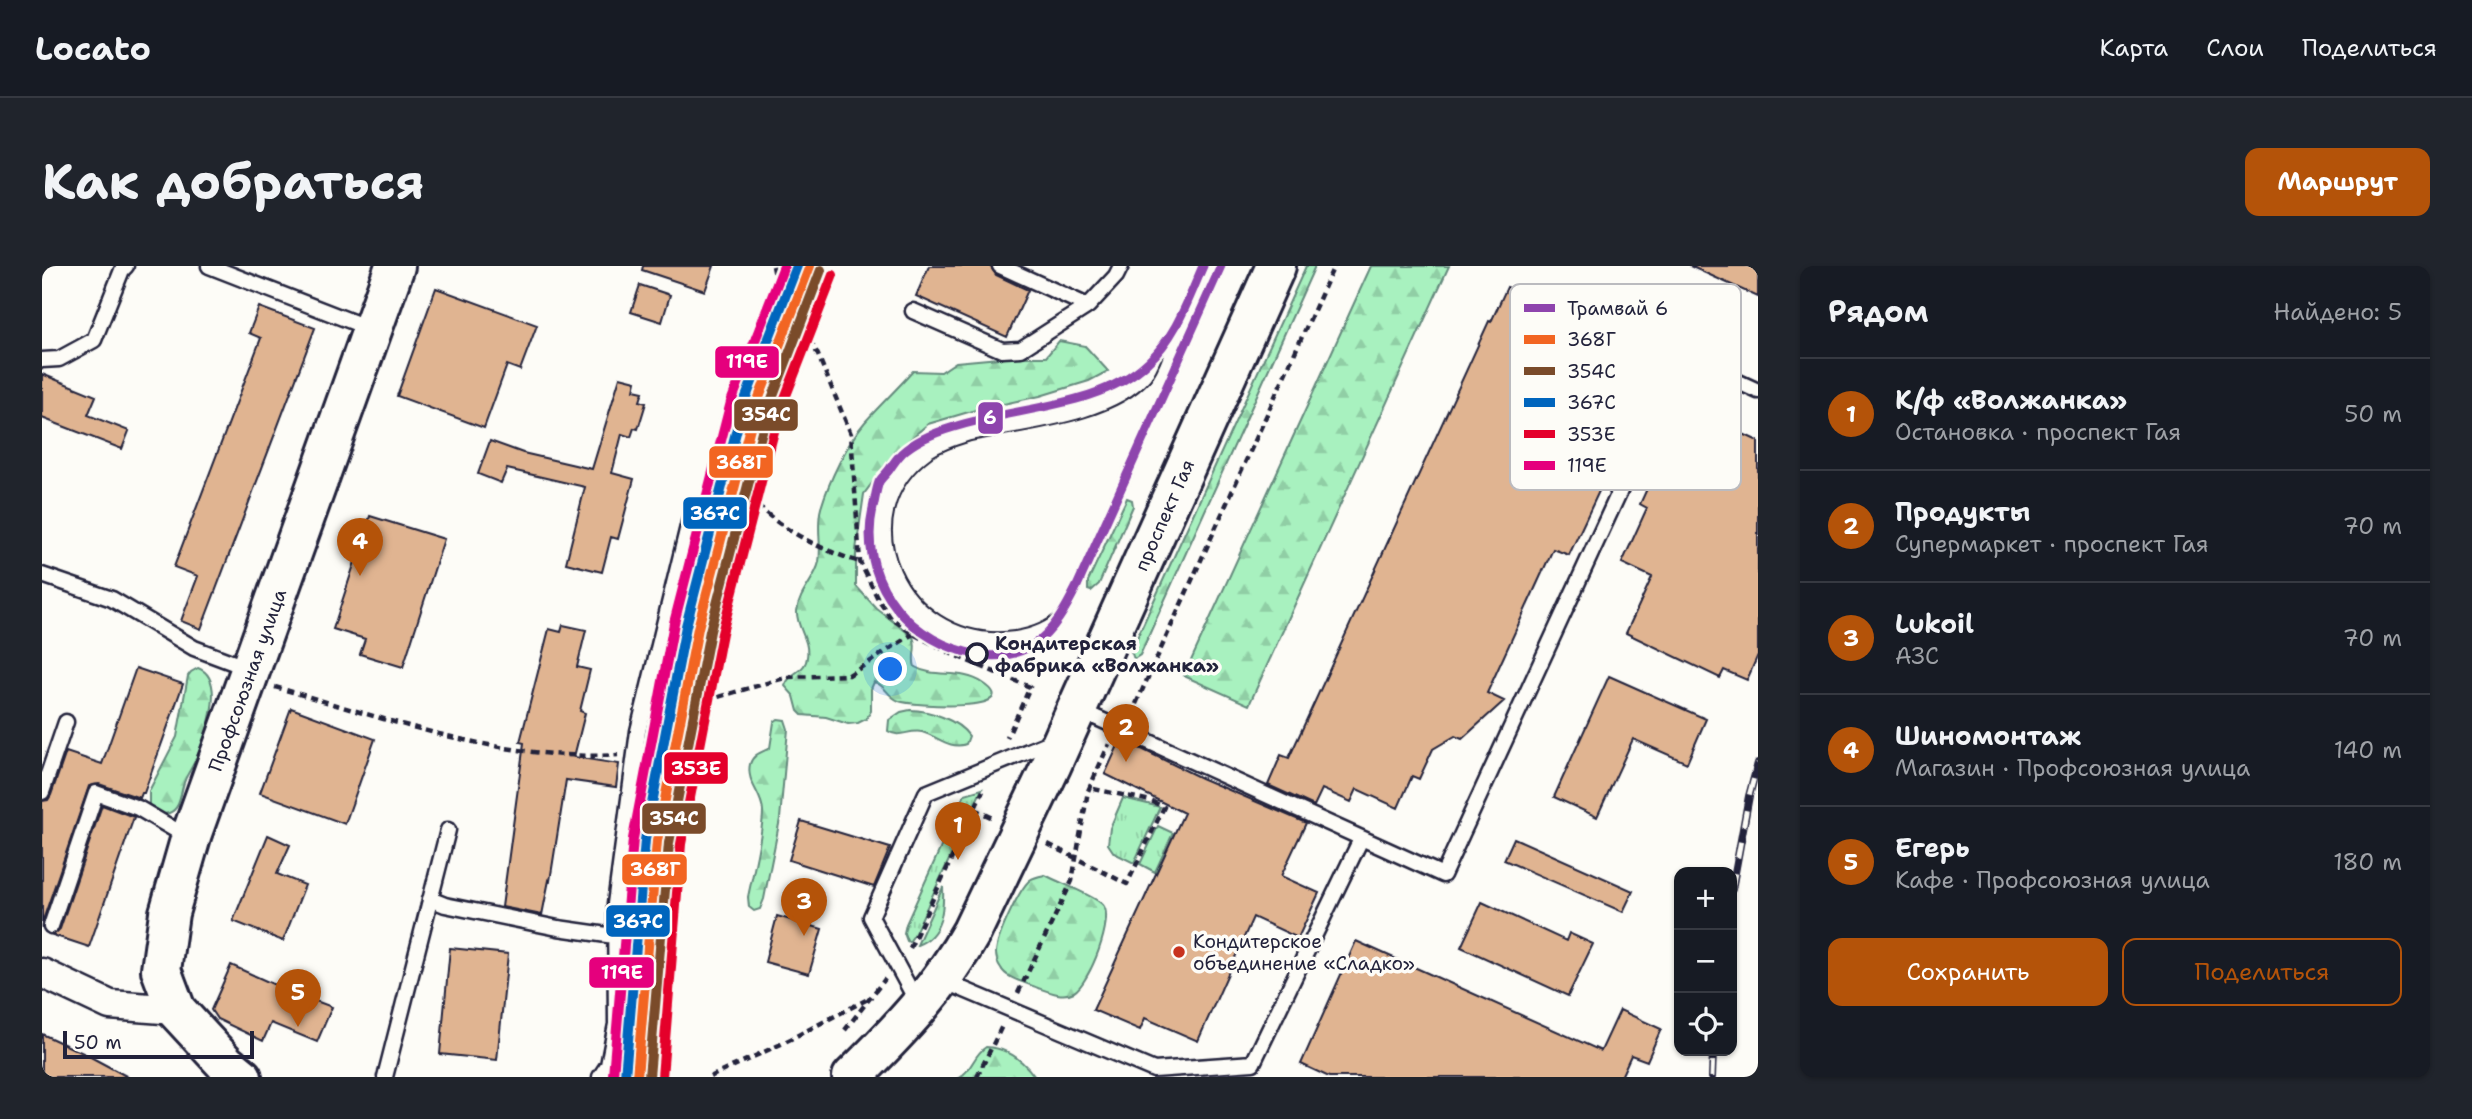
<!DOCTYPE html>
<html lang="ru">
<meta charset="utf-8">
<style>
body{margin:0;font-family:"Shantell Sans",sans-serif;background:#20242c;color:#f1f3f6}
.controls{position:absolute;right:21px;bottom:21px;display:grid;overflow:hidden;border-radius:14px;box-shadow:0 2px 5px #0004}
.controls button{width:63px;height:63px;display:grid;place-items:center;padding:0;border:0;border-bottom:2px solid #363941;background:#171b24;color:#f1f3f6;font:35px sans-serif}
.scale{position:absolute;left:21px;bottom:18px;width:191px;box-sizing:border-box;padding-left:7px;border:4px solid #22223b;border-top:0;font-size:19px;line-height:24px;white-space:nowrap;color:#22223b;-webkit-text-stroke:5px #fdfcf7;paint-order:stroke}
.you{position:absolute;left:849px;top:404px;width:24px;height:24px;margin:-18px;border:5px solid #fff;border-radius:50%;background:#1a73e8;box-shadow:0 0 0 10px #1a73e833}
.badge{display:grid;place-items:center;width:46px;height:46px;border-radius:50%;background:#b45309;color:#fff;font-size:23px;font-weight:700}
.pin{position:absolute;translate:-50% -58px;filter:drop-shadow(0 2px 4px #0008)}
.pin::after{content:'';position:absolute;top:37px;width:24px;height:21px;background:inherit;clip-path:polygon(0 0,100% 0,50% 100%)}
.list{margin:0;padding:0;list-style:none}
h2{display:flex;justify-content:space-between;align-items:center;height:91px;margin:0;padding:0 28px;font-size:30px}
h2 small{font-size:23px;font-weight:400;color:#9ea1a6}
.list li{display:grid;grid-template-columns:46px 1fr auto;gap:21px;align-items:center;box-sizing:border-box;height:112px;padding:0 28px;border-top:2px solid #363941}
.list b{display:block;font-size:26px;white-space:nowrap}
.list p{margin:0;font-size:23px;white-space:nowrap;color:#9ea1a6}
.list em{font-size:23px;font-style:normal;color:#9ea1a6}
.actions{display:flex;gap:14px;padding:21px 28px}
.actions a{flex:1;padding:16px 0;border:2px solid #b45309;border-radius:14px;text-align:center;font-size:24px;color:#b45309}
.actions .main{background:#b45309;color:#fff}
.icon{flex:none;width:38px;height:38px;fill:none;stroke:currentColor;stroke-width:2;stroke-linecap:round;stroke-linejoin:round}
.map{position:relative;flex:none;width:1716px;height:811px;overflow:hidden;border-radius:14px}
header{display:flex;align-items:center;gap:42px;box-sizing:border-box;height:98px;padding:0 35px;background:#171b24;border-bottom:2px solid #363941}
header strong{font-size:33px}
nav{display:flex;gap:38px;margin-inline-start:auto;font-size:24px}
.intro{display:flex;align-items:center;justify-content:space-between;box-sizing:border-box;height:168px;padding:0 42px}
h1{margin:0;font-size:49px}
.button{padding:18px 32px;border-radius:14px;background:#b45309;color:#fff;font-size:24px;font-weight:700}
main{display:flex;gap:42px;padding:0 42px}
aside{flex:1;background:#171b24;border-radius:14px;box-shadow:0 2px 5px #0004}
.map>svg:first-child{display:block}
</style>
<header>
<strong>Locato</strong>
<nav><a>Карта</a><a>Слои</a><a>Поделиться</a></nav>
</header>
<div class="intro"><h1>Как добраться</h1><a class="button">Маршрут</a></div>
<main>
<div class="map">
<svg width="1716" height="811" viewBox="0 0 1716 811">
<defs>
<pattern id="grass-tufts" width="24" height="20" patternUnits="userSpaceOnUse" patternTransform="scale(1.75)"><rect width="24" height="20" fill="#a8f1bf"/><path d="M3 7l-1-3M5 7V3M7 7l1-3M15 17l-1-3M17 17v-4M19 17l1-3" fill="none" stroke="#90cea5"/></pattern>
<pattern id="forest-firs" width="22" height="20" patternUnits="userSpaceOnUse" patternTransform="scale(1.75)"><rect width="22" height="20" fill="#a8f1bf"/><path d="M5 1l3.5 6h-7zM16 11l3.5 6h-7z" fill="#90cea5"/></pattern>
</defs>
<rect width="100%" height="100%" fill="#fdfcf7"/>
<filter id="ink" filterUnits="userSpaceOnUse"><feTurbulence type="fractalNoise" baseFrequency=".0143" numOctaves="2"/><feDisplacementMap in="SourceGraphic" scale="14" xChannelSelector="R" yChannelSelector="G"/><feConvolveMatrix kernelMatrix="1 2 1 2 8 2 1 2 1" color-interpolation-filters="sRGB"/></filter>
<g filter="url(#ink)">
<!-- grass -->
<path fill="url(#grass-tufts)" stroke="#658a7d" stroke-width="2" d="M940 523 872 669 867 676 865 675 862 667 864 658 923 528Z
M1081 532 1118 541 1092 597 1072 587 1066 578 1068 562Z
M1116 560 1131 567 1113 606 1098 598Z
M901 621C902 644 900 670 875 679Z"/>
<!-- forest -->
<path fill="url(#forest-firs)" stroke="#658a7d" stroke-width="2" d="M1264 0H1273L1098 389 1092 393 1089 385Z
M1329 0H1407L1207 439 1142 410Z
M1017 75 1043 80 1066 105 1047 115 998 130 930 145 886 158 853 186 822 228 814 284V320L834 342 871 371C876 381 869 390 873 401 893 413 919 402 941 417 987 447 869 440 857 435 845 431 843 418 832 416L829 423V445L824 453 816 457 806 458 784 451 760 449 756 445 752 430 743 420C747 406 764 406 765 391 768 374 754 361 755 345 757 326 773 314 777 296 780 278 774 260 779 242 787 215 805 177 823 156 839 138 856 122 871 105L899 106 914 96 968 91H1004Z
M1085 232 1090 234 1091 240 1057 318 1049 325 1046 324V315Z
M156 402C186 413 163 474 153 495 150 502 145 508 143 514 138 525 140 542 127 547 119 550 114 545 107 541V525L135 471 146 410 149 406Z
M868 444C887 444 916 454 927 470L924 478C908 484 895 470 880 466 867 463 857 473 846 465L847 454 859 446Z
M736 453 743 454 746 463 738 553 722 633 718 643 712 645 707 641 706 631C711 606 721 569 721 545 720 527 704 517 708 498 711 488 720 486 728 482L732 456Z
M1003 609C1016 616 1053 630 1061 639 1073 652 1047 718 1032 726 1021 732 1007 726 996 722 985 717 964 713 959 702 956 698 954 692 954 687 954 673 977 623 988 614 992 611 998 610 1003 609Z
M944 781C966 782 981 794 993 811H918C931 803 931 789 944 781Z"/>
<!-- building -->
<path fill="#e0b491" stroke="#22223b" stroke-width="2" d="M601 0H672L663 25 600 4Z
M887 0H948L954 9 986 24 965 71 874 30Z
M1648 0H1716V31Z
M598 19 628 29 620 56 589 46Z
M1465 21 1585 78 1570 111 1589 120 1552 200 1566 206 1527 289 1511 283 1445 427 1462 435 1420 473 1413 470 1391 483 1377 513 1370 510 1356 542 1315 523 1309 536 1280 523 1272 540 1226 519 1239 489 1247 492 1447 55 1449 56Z
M394 22 495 59 478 104 465 99 442 162 355 130Z
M217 41 273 62 159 363 139 355 156 310 132 301 219 72 207 67Z
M0 108 54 130 46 149 87 165 80 183 0 152Z
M578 111 594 115 592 124 601 126 598 135 604 137 596 163 592 162 589 171 580 168 570 207 592 213 576 273 569 271 560 306 524 297 543 221 465 203 459 217 436 208 448 175 481 187 550 203Z
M1641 150 1677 166 1680 158 1716 175V389L1705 414 1682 404 1678 412 1584 367 1610 311 1580 297 1605 242 1598 238 1634 159 1637 160Z
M328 250 402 273 361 401 318 388 323 373 291 363Z
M521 359 544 364 535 401 548 404 538 445 543 447 532 491 577 498 574 521 524 514 508 615 507 614 500 649 460 641 482 477 478 476 507 363 519 366Z
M94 402 141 418 102 527H100L98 532 57 518 47 520 0 657V535L6 534 9 529 24 486 60 498Z
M1567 410 1664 453 1645 497 1591 473 1555 551 1512 531Z
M249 442 333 473 303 558 218 527Z
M1079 473 1159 512 1264 557 1239 610 1277 627 1256 672 1211 651 1156 775 1103 752 1098 764 1051 744 1142 547 1063 508Z
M60 539 92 551 47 681 11 669 18 663Z
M759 555 848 582 832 621 747 594Z
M226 569 248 579 235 608 263 619 241 675 191 655Z
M1472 572 1591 625 1581 646 1462 594Z
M1440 636 1524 675 1527 667 1551 678 1526 730 1419 681Z
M735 650 780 663 767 708 723 696Z
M1314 675 1559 785 1578 744 1619 763 1605 795 1589 789 1579 811H1287L1259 798Z
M408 682 466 688 455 794 398 788Z
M189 699 242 723 290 741 275 776 229 757 221 775 175 753 169 744Z
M0 768 43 788 86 811H0Z"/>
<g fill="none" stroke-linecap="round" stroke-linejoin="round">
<!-- lane casing -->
<g stroke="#22223b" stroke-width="19">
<path id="lane" d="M167 0 329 63
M958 0 1046 40 1074 10 1079 0
M871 45 960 84 979 83 1046 40
M0 94 17 93 52 74 80 4 84 0
M0 309 70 333 152 382 208 403
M1035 443 1401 609 1640 90 1716 125
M0 526 24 456
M388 633 403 639 516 662 572 670
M9 660 54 527 96 542 147 572
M899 714 1112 804 1211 797 1319 573
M876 738 829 651 884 527 1013 474
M343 811 406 564
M558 811 566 799 574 758 573 638 596 465 650 244"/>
</g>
<!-- street casing -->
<g stroke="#22223b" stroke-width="33">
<path id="street" d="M0 707 68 739 134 744"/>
</g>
<!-- secondary casing -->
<g stroke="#22223b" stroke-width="44">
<path id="secondary" d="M200 811 184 798 134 744 119 704 127 647 150 567 353 0"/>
</g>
<!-- primary casing -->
<g stroke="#22223b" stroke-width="44">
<path id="primary" d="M810 811C855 767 900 720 930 665L1010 498 1234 0"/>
</g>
<!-- path -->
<path stroke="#22223b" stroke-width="4.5" stroke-dasharray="7 5" stroke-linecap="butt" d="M731 0 734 15 749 47 764 65 776 89 809 168 818 296 837 335 849 352 871 368 912 389 988 421 965 472
M665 237 672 234 685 209 706 214C710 223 714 237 721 244 745 267 787 287 818 296
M233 421C343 452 460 496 576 489
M1089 449 1292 0
M620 450 627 445 746 411 807 409 871 368
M932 543 951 552
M1006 578 1085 618 1122 541 1109 535 1047 522
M868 682 941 525
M976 727 1030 615 1046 525 1067 478
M803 764 843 713
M668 811 737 779 824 734
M935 811 960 760"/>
<!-- lane -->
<use href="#lane" stroke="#fdfcf7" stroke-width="14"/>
<!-- street -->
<use href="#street" stroke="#fdfcf7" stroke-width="28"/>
<!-- secondary -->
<use href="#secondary" stroke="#fdfcf7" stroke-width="38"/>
<!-- primary -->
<use href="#primary" stroke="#fdfcf7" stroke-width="38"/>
<!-- tram -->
<path stroke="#22223b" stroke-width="2" d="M1035 320C1028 330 1021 341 1012 349 998 360 980 365 962 366 866 371 806 252 890 191 902 183 916 179 929 175 982 164 1071 157 1108 114 1117 104 1121 87 1127 75"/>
<!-- rail casing -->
<g stroke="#22223b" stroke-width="8">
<path id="rail" d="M1690 623 1707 530 1716 497
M1670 811 1671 785"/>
</g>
<!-- rail -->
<use href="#rail" stroke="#fdfcf7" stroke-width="5" stroke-dasharray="16" stroke-linecap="butt"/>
<!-- rail-1 casing -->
<g stroke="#fdfcf7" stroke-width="16">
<path id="rail-1" d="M595 811 615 575 656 362 713 142 768 0"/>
</g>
<!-- rail-2 casing -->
<g stroke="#fdfcf7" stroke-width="16">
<path id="rail-2" d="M607 811 627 577 668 365 725 146 779 4"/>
</g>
<!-- rail-3 casing -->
<g stroke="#fdfcf7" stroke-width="16">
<path id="rail-3" d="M583 810 603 574 644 360 701 139 755 0"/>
</g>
<!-- rail-4 casing -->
<g stroke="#fdfcf7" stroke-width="16">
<path id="rail-4" d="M620 811 639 578 680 367 736 150 791 9"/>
</g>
<!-- rail-5 casing -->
<g stroke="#fdfcf7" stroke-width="16">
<path id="rail-5" d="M571 809 591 573 632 357 689 136 742 0"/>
</g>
<!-- rail-1 -->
<use href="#rail-1" stroke="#f26522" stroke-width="10"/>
<!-- rail-2 -->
<use href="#rail-2" stroke="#7a4b2a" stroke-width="10"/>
<!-- rail-3 -->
<use href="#rail-3" stroke="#0065bd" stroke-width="10"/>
<!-- rail-4 -->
<use href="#rail-4" stroke="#e4002b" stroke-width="10"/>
<!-- rail-5 -->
<use href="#rail-5" stroke="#e5007d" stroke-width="10"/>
<!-- tram-1 casing -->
<g stroke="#fdfcf7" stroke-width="14">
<path id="tram-1" d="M1161 0C1146 34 1134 71 1106 96 1058 142 973 141 912 161 895 166 874 174 860 187 855 192 851 198 847 204 844 208 839 212 837 216 834 224 833 234 831 242 816 308 860 370 924 386 947 392 971 391 991 379 1012 365 1024 342 1035 320L1179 0"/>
</g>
<!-- tram-1 -->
<use href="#tram-1" stroke="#8e44ad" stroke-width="9"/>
</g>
</g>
<!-- markers -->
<circle fill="#fdfcf7" stroke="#22223b" stroke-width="3.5" cx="935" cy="388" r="10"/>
<circle fill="#c8321e" stroke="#fdfcf7" stroke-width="2.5" cx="1137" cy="686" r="7"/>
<g text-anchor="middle" stroke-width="7" stroke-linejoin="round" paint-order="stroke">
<!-- street labels -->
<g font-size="19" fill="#22223b" stroke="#fdfcf7">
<text transform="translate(1122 249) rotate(-66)" y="7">проспект Гая</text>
<text transform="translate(205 414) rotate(-70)" y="7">Профсоюзная улица</text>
</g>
<!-- stop labels -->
<g font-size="19" font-weight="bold" fill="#22223b" stroke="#fdfcf7" text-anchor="start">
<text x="953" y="384">Кондитерская<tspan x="953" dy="22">фабрика «Волжанка»</tspan></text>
</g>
<!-- poi labels -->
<g font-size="19" fill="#22223b" stroke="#fdfcf7" text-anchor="start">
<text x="1151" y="682">Кондитерское<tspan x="1151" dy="22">объединение «Сладко»</tspan></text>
</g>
</g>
<!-- legend -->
<rect x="1468" y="18" width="231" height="206" rx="10" fill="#fdfcf7" stroke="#bbbbbf" stroke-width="2"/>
<rect x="1482" y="38" width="31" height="8" fill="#8e44ad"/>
<rect x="1482" y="69" width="31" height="9" fill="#f26522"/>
<rect x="1482" y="101" width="31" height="8" fill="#7a4b2a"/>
<rect x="1482" y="132" width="31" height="9" fill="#0065bd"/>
<rect x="1482" y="164" width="31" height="8" fill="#e4002b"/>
<rect x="1482" y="195" width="31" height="9" fill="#e5007d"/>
<g font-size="19" fill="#22223b">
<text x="1525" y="49">Трамвай 6</text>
<text x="1525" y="80">368Г</text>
<text x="1525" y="112">354С</text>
<text x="1525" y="143">367С</text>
<text x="1525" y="175">353Е</text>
<text x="1525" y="206">119Е</text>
</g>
<g stroke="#fdfcf7" stroke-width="2.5">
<rect x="672" y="79" width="66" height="34" rx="7" fill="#e5007d"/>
<rect x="691" y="132" width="66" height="34" rx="7" fill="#7a4b2a"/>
<rect x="935" y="135" width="27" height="34" rx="7" fill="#8e44ad"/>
<rect x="666" y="179" width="66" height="34" rx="7" fill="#f26522"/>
<rect x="640" y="230" width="66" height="34" rx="7" fill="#0065bd"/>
<rect x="621" y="485" width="66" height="34" rx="7" fill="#e4002b"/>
<rect x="599" y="536" width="66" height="33" rx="7" fill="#7a4b2a"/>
<rect x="579" y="587" width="67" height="33" rx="7" fill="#f26522"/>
<rect x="563" y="638" width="66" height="34" rx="7" fill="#0065bd"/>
<rect x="546" y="690" width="67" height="33" rx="7" fill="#e5007d"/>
</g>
<g font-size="19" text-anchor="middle" font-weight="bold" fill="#fff">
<text x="705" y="102">119Е</text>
<text x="724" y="155">354С</text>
<text x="948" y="158">6</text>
<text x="699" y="203">368Г</text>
<text x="673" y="254">367С</text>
<text x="654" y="509">353Е</text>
<text x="632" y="559">354С</text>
<text x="613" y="610">368Г</text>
<text x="596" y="662">367С</text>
<text x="580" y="713">119Е</text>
</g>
</svg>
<div class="controls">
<button>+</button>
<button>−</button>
<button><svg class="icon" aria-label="locate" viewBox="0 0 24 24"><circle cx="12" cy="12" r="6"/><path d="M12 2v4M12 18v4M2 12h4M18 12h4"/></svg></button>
</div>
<div class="scale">50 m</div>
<div class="you"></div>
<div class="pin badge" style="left:916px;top:594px">1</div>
<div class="pin badge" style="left:1084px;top:496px">2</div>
<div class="pin badge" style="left:762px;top:670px">3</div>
<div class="pin badge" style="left:318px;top:310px">4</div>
<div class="pin badge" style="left:256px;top:761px">5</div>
</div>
<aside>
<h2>Рядом<small>Найдено: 5</small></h2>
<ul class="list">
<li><span class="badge">1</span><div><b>К/ф «Волжанка»</b><p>Остановка · проспект Гая</p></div><em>50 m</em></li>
<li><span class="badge">2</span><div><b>Продукты</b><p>Супермаркет · проспект Гая</p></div><em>70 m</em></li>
<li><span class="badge">3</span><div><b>Lukoil</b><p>АЗС</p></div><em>70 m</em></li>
<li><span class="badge">4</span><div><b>Шиномонтаж</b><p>Магазин · Профсоюзная улица</p></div><em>140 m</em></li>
<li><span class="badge">5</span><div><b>Егерь</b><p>Кафе · Профсоюзная улица</p></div><em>180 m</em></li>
</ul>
<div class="actions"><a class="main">Сохранить</a><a>Поделиться</a></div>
</aside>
</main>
